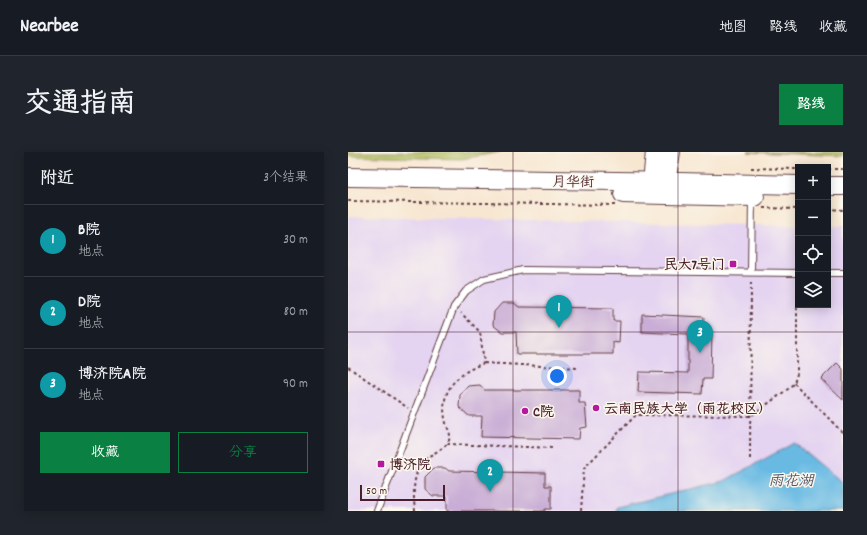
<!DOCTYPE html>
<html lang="zh">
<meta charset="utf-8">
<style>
body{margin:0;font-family:Dekko,"LXGW WenKai TC",sans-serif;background:#20242c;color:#f1f3f6}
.controls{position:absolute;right:12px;top:12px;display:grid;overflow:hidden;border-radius:0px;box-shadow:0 2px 10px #0003}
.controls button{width:36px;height:36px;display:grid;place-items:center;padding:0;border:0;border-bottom:1px solid #363941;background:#171b24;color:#f1f3f6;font:20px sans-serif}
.scale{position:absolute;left:12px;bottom:10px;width:85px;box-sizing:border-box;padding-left:4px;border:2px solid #4a1f2b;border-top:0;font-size:11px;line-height:14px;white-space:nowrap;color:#4a1f2b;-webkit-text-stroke:3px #fbf7ec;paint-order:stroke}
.you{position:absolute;left:209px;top:224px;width:14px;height:14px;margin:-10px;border:3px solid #fff;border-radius:50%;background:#1a73e8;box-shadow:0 0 0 6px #1a73e833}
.badge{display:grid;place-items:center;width:26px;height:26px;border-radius:50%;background:#0b8043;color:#fff;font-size:13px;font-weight:700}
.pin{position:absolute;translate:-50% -33px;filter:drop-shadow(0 1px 2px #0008)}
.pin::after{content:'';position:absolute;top:21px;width:14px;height:12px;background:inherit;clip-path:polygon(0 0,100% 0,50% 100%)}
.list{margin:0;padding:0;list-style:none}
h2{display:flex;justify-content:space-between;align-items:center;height:52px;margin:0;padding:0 16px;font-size:17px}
h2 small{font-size:13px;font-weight:400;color:#9ea1a6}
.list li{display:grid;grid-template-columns:26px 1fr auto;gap:12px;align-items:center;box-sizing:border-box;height:72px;padding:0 16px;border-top:1px solid #363941}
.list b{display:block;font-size:15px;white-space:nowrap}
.list p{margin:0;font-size:13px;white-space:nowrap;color:#9ea1a6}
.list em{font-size:13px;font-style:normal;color:#9ea1a6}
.actions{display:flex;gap:8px;padding:12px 16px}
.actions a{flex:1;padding:9px 0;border:1px solid #0b8043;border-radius:0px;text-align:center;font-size:14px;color:#0b8043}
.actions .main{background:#0b8043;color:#fff}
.icon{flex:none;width:22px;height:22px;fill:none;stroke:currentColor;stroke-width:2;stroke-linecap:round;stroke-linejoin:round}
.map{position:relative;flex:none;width:495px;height:359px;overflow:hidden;border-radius:0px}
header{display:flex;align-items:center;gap:24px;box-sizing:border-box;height:56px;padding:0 20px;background:#171b24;border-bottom:1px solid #363941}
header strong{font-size:19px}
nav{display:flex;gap:22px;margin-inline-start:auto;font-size:14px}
.intro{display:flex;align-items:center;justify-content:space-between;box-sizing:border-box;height:96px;padding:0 24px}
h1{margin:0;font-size:28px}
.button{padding:10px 18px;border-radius:0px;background:#0b8043;color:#fff;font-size:14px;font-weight:700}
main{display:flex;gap:24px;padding:0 24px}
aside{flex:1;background:#171b24;border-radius:0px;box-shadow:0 2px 10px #0003}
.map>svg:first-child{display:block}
</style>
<header>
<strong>Nearbee</strong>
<nav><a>地图</a><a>路线</a><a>收藏</a></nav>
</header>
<div class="intro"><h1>交通指南</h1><a class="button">路线</a></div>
<main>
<aside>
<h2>附近<small>3个结果</small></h2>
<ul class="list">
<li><span class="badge" style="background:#0f9aa8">1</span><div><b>B院</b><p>地点</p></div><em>30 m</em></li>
<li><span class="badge" style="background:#0f9aa8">2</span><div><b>D院</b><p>地点</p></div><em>80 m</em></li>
<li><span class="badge" style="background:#0f9aa8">3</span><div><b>博济院A院</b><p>地点</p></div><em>90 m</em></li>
</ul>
<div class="actions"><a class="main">收藏</a><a>分享</a></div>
</aside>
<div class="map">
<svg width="495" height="359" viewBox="0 0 495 359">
<rect width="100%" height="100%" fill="#fbf7ec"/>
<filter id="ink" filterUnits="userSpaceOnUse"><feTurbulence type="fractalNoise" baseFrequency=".025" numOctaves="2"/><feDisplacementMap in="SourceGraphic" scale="8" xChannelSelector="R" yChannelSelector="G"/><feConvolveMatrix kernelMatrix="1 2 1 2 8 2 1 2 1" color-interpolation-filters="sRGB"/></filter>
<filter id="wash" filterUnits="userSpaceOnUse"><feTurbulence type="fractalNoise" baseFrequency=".012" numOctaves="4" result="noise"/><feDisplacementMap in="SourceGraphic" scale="16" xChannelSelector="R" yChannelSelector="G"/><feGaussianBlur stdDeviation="0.9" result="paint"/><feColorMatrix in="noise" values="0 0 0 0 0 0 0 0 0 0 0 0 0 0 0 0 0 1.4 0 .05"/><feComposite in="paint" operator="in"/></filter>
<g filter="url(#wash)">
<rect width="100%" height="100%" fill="#f7e6d0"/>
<!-- built -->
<path fill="#e4d3f1" d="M0 64 450 74V153H480V74H495V359H0Z"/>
<!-- green -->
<path fill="#b3c062" stroke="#7e7046" d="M0 0H152L114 7 0 4Z
M400 0H495V4Z"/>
<!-- water -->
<path fill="#67bae3" stroke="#586c87" d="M446 291 494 330 495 332V359H268L269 355 376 329Z"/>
<g id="blocks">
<!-- building -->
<path fill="#c9add6" d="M154 151H166L171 155 265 156V169H272L271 191 265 190V202H169L168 180H154L145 173 146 160Z
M294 162 356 165 355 178 364 179 363 227H355L354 242 290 240 291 220 340 221V182L294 180Z
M489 211 495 217V248L473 227Z
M132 233 136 238H231V251H237L239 275 232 276 231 287 133 285 134 264H121L111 255 112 243 120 234Z
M86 316H97L101 319 197 321V334H203V357H197V359H99V344H85L77 337V325Z"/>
</g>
</g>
<g filter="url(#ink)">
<use href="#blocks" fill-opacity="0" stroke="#643d44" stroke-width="1"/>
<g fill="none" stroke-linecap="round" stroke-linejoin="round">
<!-- lane casing -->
<g stroke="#643d44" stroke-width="8">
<path id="lane" d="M403 120 404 47
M480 121H495
M29 359 106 155 118 139 136 127 175 118 450 121"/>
</g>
<!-- secondary casing -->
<g stroke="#643d44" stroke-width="20">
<path id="secondary" d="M0 25 332 30 450 33
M480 34H495
M275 42 407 45
M303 42 307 0
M318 43V30L323 0"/>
</g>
<!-- path -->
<path stroke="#643d44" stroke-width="2" stroke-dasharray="3 3" stroke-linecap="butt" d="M403 16 450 17
M480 17H495
M0 49 267 53
M415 56 450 57
M480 57 495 58
M136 211 231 216
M0 215 60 256
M446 231 495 281
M99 292 206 296
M402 307 403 128
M67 359C65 341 64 316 80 305 88 299 97 297 101 288 104 281 99 277 98 271 90 239 108 222 136 211L132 180 113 161
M233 359 236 316 288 263 403 264 440 237 446 231 449 222V152"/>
<!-- lane -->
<use href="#lane" stroke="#fff" stroke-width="6"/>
<!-- secondary -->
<use href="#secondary" stroke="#fff" stroke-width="18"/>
</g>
</g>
<!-- grid -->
<path fill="none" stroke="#4a1f2b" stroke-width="1" stroke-opacity="0.55" d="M165 0V359M330 0V359M0 180H495"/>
<!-- markers -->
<g fill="#b5179e" stroke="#fbf7ec" stroke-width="1.5">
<rect x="381" y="108" width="8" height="8" rx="2"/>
<circle cx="248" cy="256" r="4"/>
<circle cx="177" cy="259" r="4"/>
<rect x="29" y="308" width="8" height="8" rx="2"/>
</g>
<g text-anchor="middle" stroke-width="3" stroke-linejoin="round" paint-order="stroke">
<!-- street labels -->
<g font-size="14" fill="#4a1f2b" stroke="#fbf7ec">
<text transform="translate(225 29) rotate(1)" y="5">月华街</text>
</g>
<!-- poi labels -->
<g font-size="14" font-weight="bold" fill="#4a1f2b" stroke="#fbf7ec" text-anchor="start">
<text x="377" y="117" text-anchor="end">民大7号门</text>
<text x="256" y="261">云南民族大学（雨花校区）</text>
<text x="185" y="264">C院</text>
<text x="41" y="317">博济院</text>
</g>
<!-- water labels -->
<g font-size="15" font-style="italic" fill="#54556b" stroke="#fbf7ec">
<text x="443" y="333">雨花湖</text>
</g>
</g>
</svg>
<div class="controls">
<button>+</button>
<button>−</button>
<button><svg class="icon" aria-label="locate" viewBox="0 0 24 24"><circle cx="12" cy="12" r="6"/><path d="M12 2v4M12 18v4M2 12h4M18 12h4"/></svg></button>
<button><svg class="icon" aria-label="layers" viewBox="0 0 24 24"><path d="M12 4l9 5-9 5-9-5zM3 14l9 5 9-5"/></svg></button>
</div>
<div class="scale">50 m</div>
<div class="you"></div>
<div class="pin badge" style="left:211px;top:176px;background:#0f9aa8">1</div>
<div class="pin badge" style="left:142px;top:340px;background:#0f9aa8">2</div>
<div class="pin badge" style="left:352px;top:201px;background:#0f9aa8">3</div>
</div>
</main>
